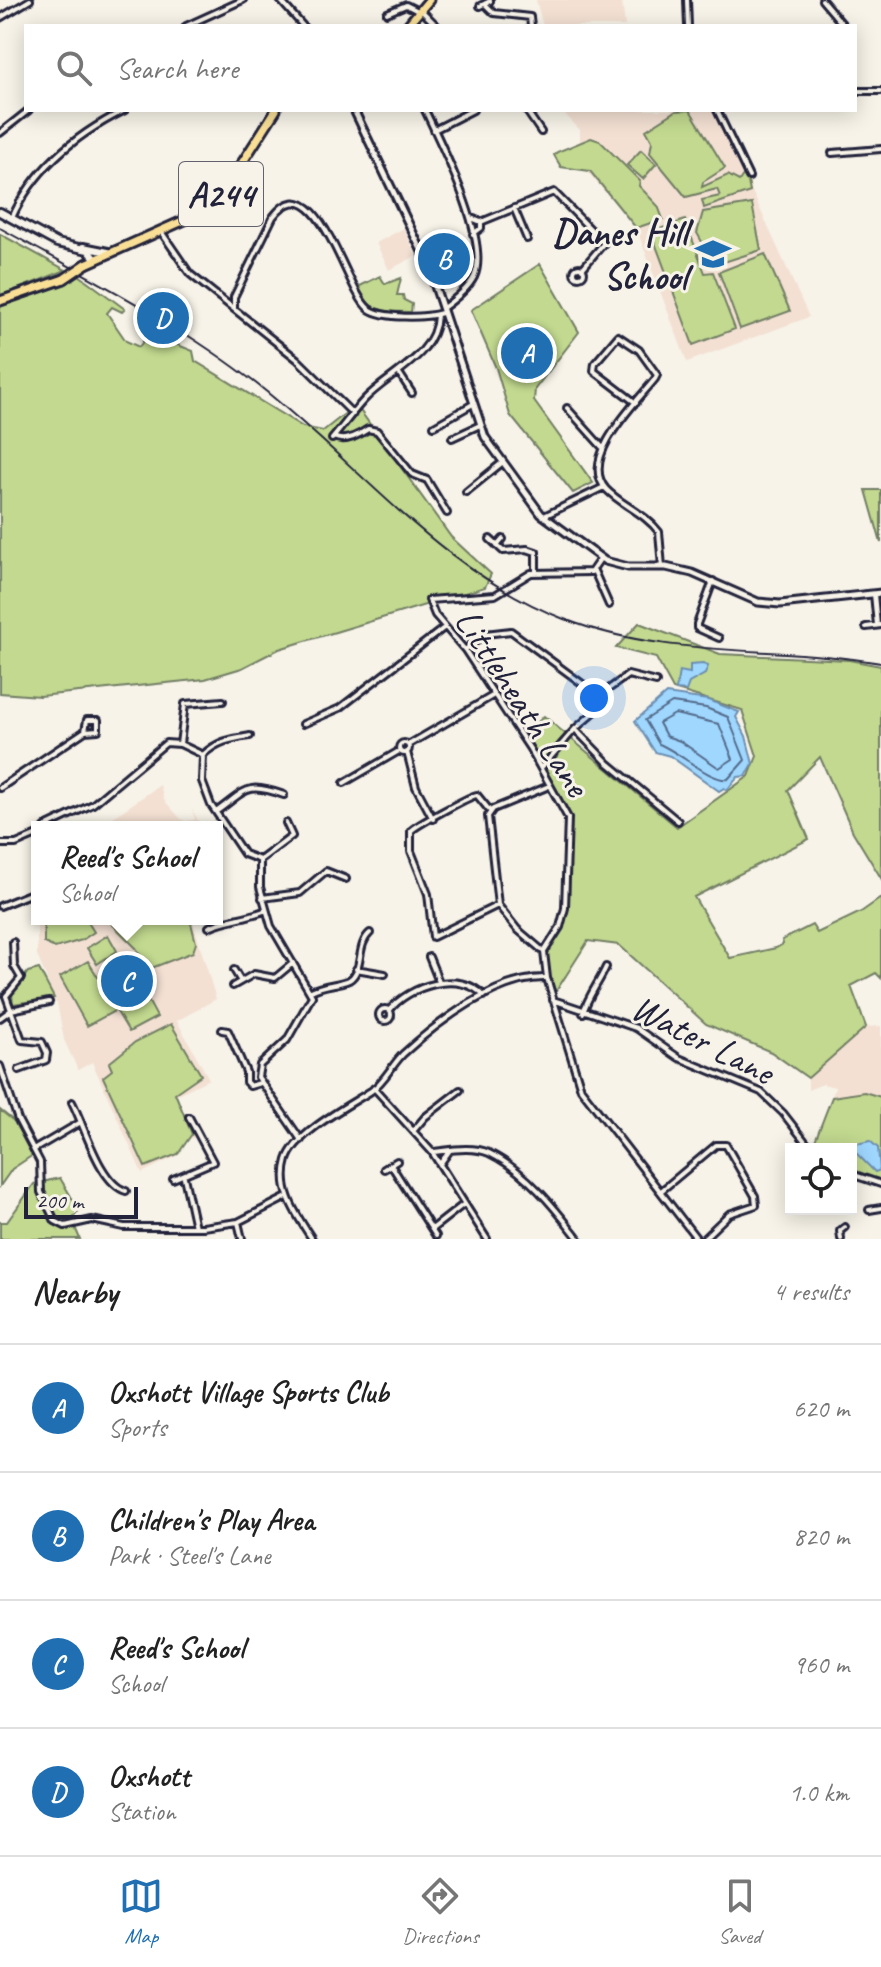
<!DOCTYPE html>
<meta charset="utf-8">
<style>
body{margin:0;font-family:Caveat,sans-serif;background:#f6f6f6;color:#222}
.controls{position:absolute;right:24px;bottom:24px;display:grid;overflow:hidden;border-radius:0px;box-shadow:0 4px 20px #0003}
.controls button{width:72px;height:72px;display:grid;place-items:center;padding:0;border:0;border-bottom:2px solid #e0e0e0;background:#fff;color:#222;font:40px sans-serif}
.scale{position:absolute;left:24px;bottom:20px;width:114px;box-sizing:border-box;padding-left:8px;border:4px solid #22223b;border-top:0;font-size:22px;line-height:28px;white-space:nowrap;color:#22223b;-webkit-text-stroke:6px #f7f3e8;paint-order:stroke}
.you{position:absolute;left:594px;top:698px;width:28px;height:28px;margin:-20px;border:6px solid #fff;border-radius:50%;background:#1a73e8;box-shadow:0 0 0 12px #1a73e833}
.badge{display:grid;place-items:center;width:52px;height:52px;border-radius:50%;background:#1f6fb2;color:#fff;font-size:26px;font-weight:700}
.pin{position:absolute;translate:-50% -50%;border:4px solid #fff;box-shadow:0 2px 8px #0006}
.popup{position:absolute;left:31px;top:821px;width:192px;height:104px;box-sizing:border-box;display:grid;place-content:center;border-radius:0px;background:#fff;filter:drop-shadow(0 2px 6px #0005);font-size:26px;white-space:nowrap;color:#767676}
.popup b{font-size:30px;color:#222}
.popup::after{content:'';position:absolute;left:50%;top:100%;margin-left:-16px;border:16px solid transparent;border-top-color:#fff}
.list{margin:0;padding:0;list-style:none}
h2{display:flex;justify-content:space-between;align-items:center;height:104px;margin:0;padding:0 32px;font-size:34px}
h2 small{font-size:26px;font-weight:400;color:#767676}
.list li{display:grid;grid-template-columns:52px 1fr auto;gap:24px;align-items:center;box-sizing:border-box;height:128px;padding:0 32px;border-top:2px solid #e0e0e0}
.list b{display:block;font-size:30px;white-space:nowrap}
.list p{margin:0;font-size:26px;white-space:nowrap;color:#767676}
.list em{font-size:26px;font-style:normal;color:#767676}
.icon{flex:none;width:44px;height:44px;fill:none;stroke:currentColor;stroke-width:2;stroke-linecap:round;stroke-linejoin:round}
.map{position:relative;flex:none;width:881px;height:1239px;overflow:hidden}
.search{position:absolute;background:#fff;box-shadow:0 4px 20px #0003;left:24px;right:24px;top:24px;height:88px;display:flex;align-items:center;gap:20px;box-sizing:border-box;padding:0 28px;border-radius:0px;color:#767676;font-size:30px}
.sheet{height:616px;background:#fff}
nav{display:flex;justify-content:space-around;align-items:center;box-sizing:border-box;height:112px;border-top:2px solid #e0e0e0;background:#fff;font-size:22px;color:#767676}
nav a{display:grid;justify-items:center;gap:4px}
nav .on{color:#1f6fb2}
.map>svg:first-child{display:block}
</style>
<div class="map">
<svg width="881" height="1239" viewBox="0 0 881 1239">
<rect width="100%" height="100%" fill="#f7f3e8"/>
<filter id="ink" filterUnits="userSpaceOnUse"><feTurbulence type="fractalNoise" baseFrequency=".0125" numOctaves="2"/><feDisplacementMap in="SourceGraphic" scale="16" xChannelSelector="R" yChannelSelector="G"/><feConvolveMatrix kernelMatrix="1 2 1 2 8 2 1 2 1" color-interpolation-filters="sRGB"/></filter>
<g filter="url(#ink)">
<!-- built -->
<path fill="#f3e0d3" d="M536 0H622L625 26H543Z
M561 110H715L745 167 751 189 809 317 687 362 636 228 580 163V130Z
M404 228 416 256 389 270 376 243Z
M160 785 164 800 180 818 185 821 195 820 192 809 201 827H99Z
M37 918 192 919 216 999 177 1021 209 1079 176 1095 192 1133 197 1137 189 1139 177 1156 142 1173 92 1062 78 1070 64 1040 57 1003 48 1002 55 1000 37 955Z
M881 1026V1097L864 1092 832 1097 835 1087 823 1084 808 1090V1078L866 1027Z"/>
<!-- green -->
<path fill="#c2d98f" stroke="#727e65" stroke-width="2" d="M690 110 725 168 703 182 702 187 728 175 739 181 746 171 750 192 704 208 702 200 720 196 717 189 686 197 650 153 652 141 646 130 676 111Z
M591 138 600 141 640 181 639 186 658 206 663 219 636 228 590 171 561 167 554 155 557 152Z
M641 150 656 164 643 179 627 165Z
M752 204 761 250 721 263 712 260 697 233 703 212Z
M685 220 705 273 713 272 735 329 693 345 651 232Z
M0 234 66 270 0 296Z
M765 254 790 311 740 329 719 272Z
M540 264 579 332 535 389 534 401 593 483 573 493 510 415 496 368 471 310Z
M79 275 125 309 122 312 112 307 107 313 126 341 139 347 147 336 153 335 193 351 195 361 303 427 323 431 356 405 451 537 491 574 485 587 279 649 242 668 205 679 40 696 0 693V304Z
M380 276 385 284 401 278 397 295H403L404 300 412 304 411 312C386 312 368 313 358 287Z
M866 490H881V543Z
M639 623 720 654 849 660 881 666V878L853 832 820 757 788 790 809 839 694 897 730 958 776 948 783 944 782 940 812 925 817 933 861 912 881 898V978L876 973 851 986 866 1027 808 1078 771 1052 706 1024 619 945 588 941 553 996 546 952 565 914 570 818 526 734 544 716 677 827 749 776 757 756 742 710 673 689 656 658 616 648Z
M44 919H86L94 932 82 940 55 948 44 943Z
M113 919H190L196 943 193 952 149 969 136 948 112 924Z
M108 935 117 951 97 964 87 948Z
M88 961 102 984 131 969 157 1017 129 1032 116 1010 87 1026 60 977Z
M39 969 54 998 13 1004 12 993 28 972Z
M171 1024 201 1075 175 1093 192 1134 178 1154 145 1167 103 1077 112 1070 109 1063 135 1042Z
M864 1092 881 1097V1180L851 1169V1149L813 1146 832 1097Z
M0 1110 15 1122 33 1155 12 1169 0 1186Z
M60 1178 79 1210 72 1220 80 1239H0V1222H7L34 1184Z"/>
<!-- water -->
<path fill="#9fd7ff" stroke="#6d8fb1" stroke-width="2" d="M703 664 708 666 705 674 689 683 686 691 676 690 679 671 690 673V665Z
M666 694 708 700 739 712 736 717 746 736 753 764 746 776 738 777 727 790 724 788 719 791 670 756 655 752 635 721Z
M870 1141 878 1148 880 1170 875 1172 855 1152 856 1144Z"/>
<g fill="none" stroke-linecap="round" stroke-linejoin="round">
<!-- shore -->
<path stroke="#546a89" stroke-width="2" d="M672 703 706 708 728 717 745 760 728 779C711 782 678 751 659 744L645 720Z
M675 714 719 724 733 759 719 768 680 741 666 736 659 723Z"/>
<!-- minor casing -->
<g stroke="#22223b" stroke-width="10">
<path id="minor" d="M280 0 303 26
M687 0 688 26
M822 0 844 26
M485 4 494 13 530 17 531 26
M480 6 490 1
M422 11 437 26
M387 13 406 5 418 11
M0 18 30 0
M186 26 243 0
M855 91H881
M425 110C441 144 491 242 474 277 468 289 454 300 443 308
M526 110 541 132
M717 110 749 177
M434 130 473 110
M0 133 29 110
M832 153 881 149
M514 208 527 239
M12 218C34 168 77 134 125 110
M471 218 481 222V228L473 234
M481 222 554 192 604 243 582 269
M162 233 190 274 297 359 353 414
M574 272a5 5 0 1 1 10 0a5 5 0 1 1-10 0Z
M234 309V297L273 217C316 159 346 292 369 309 384 319 425 318 442 313
M399 373 412 393
M636 403 594 371 595 363 618 336 639 350 657 375 655 379C637 402 578 458 606 489 621 505 645 513 659 532L662 567
M567 408 602 447
M434 426 473 404
M334 437C344 443 359 435 368 429L377 431 412 474 427 480 447 513
M452 438 480 425
M332 439C343 426 353 412 364 400 389 373 436 357 437 315
M466 492 503 462
M544 516 604 487
M490 539 503 551 527 549 536 552V573
M497 546 503 539
M600 559 591 572 531 573 495 595 429 600 435 615 465 650 530 749 568 818 565 908 560 927 544 952 547 978 581 1089 697 1239
M594 571 609 605
M713 581 697 624V628L719 638
M874 594 877 625
M866 627 881 625
M465 650 485 634 511 631 599 696V708L575 729 541 768
M599 696 628 675 656 682
M303 724 340 708 445 627
M576 730 608 763 678 821
M250 736C231 739 217 741 203 755L202 781 211 805 244 854 260 860
M399 748a5 5 0 1 1 10 0a5 5 0 1 1-10 0Z
M180 744 185 704 223 701
M408 745 494 695
M407 752 416 787 433 819
M344 783 399 751
M0 788 85 731 98 730V720H87L85 731
M490 811 477 795C472 795 416 825 411 831V851L428 894 433 937 498 905
M216 812C248 789 246 782 284 795
M45 827 93 804 166 743 180 744 203 755
M0 844H16L37 835
M260 860V887L271 926 312 996 287 1040 260 1065 258 1077 301 1140
M260 860 292 836 286 823
M262 898 300 893 326 871 346 879
M0 906 37 891
M209 927C228 918 246 919 266 910
M544 952 517 929 498 905 488 816 493 809 549 786
M429 957 439 982
M356 969 385 974
M234 970 240 980
M233 986 254 974 275 978 293 963
M311 991C324 984 338 985 349 980 364 971 356 945 370 933
M553 1000 636 1028 679 1058 761 1092 783 1113 811 1149
M379 1015a6 6 0 1 1 12 0a6 6 0 1 1-12 0Z
M389 1011C408 986 460 969 484 996
M583 1013C588 996 599 983 606 967
M0 1018 11 1010 6 996 21 978 14 966 13 942
M222 1030 228 1031 246 1072V1082L250 1086 260 1083
M0 1066 18 1120 40 1162 41 1192 55 1221 65 1226 92 1220 124 1227H203L238 1222 287 1197
M19 1070 46 1060 47 1053 42 1042 22 1040 11 1010 49 1002
M374 1088 432 1152 487 1239
M72 1102C85 1127 100 1184 126 1191
M415 1129 425 1117 460 1090
M35 1149 81 1122
M433 1152C451 1150 473 1146 489 1153 526 1171 555 1208 579 1239
M440 1164 450 1150
M391 1165 436 1236
M384 1169 397 1161
M851 1174 881 1184
M184 1177 195 1227
M173 1179 213 1162 189 1117
M661 1191 716 1145H726L755 1196 756 1205 729 1214 703 1239
M869 1210 881 1208
M238 1222 242 1239
M432 1229 464 1204
M312 1239C296 1214 278 1190 287 1160 295 1133 348 1106 371 1091 384 1082 392 1065 403 1054 438 1022 498 976 547 978
M841 1239 840 1231 845 1227"/>
</g>
<!-- tertiary casing -->
<g stroke="#22223b" stroke-width="11">
<path id="tertiary" d="M354 110 427 262 485 437 541 514 605 561 628 567H666L692 573 758 602 780 604 881 593"/>
</g>
<!-- secondary casing -->
<g stroke="#22223b" stroke-width="12">
<path id="secondary" d="M0 212 57 243 88 250 95 258
M83 247 108 252"/>
</g>
<!-- primary casing -->
<g stroke="#22223b" stroke-width="13">
<path id="primary" d="M407 26 429 0
M86 264 196 215 228 185 276 110
M0 301 64 279"/>
</g>
<!-- minor -->
<use href="#minor" stroke="#f7f3e8" stroke-width="4"/>
<!-- tertiary -->
<use href="#tertiary" stroke="#f7f3e8" stroke-width="5"/>
<!-- secondary -->
<use href="#secondary" stroke="#f7f3e8" stroke-width="6"/>
<!-- primary -->
<use href="#primary" stroke="#f9df96" stroke-width="7"/>
<!-- rail -->
<path stroke="#22223b" stroke-width="2" d="M0 228C88 277 179 323 258 385 360 465 441 572 564 619 667 659 775 645 881 663"/>
<!-- primary-bridge casing -->
<g stroke="#22223b" stroke-width="13" stroke-linecap="butt">
<path id="primary-bridge" d="M64 279 86 264"/>
</g>
<!-- primary-bridge -->
<use href="#primary-bridge" stroke="#f9df96" stroke-width="7"/>
</g>
</g>
<!-- icons -->
<defs>
<g id="school-bare" transform="scale(2.76)"><path d="M0-5L7-2L0 1L-7-2ZM-4 1L0 2.5L4 1V4Q0 6-4 4Z" fill="#1f6fb2" stroke="#f7f3e8" stroke-width="2.5" paint-order="stroke"/></g>
</defs>
<g fill-rule="evenodd">
<use href="#school-bare" x="713" y="254"/>
</g>
<g text-anchor="middle" stroke-width="6" stroke-linejoin="round" paint-order="stroke">
<!-- shield labels -->
<rect fill="#f7f3e8" stroke="#62616f" stroke-width="2" x="179" y="162" width="84" height="64" rx="6"/>
<g font-size="36" font-weight="bold" fill="#22223b">
<text x="221" y="207">A244</text>
</g>
<!-- poi labels -->
<g font-size="38" font-weight="bold" fill="#22223b" stroke="#f7f3e8" text-anchor="end">
<text x="687" y="245">Danes Hill<tspan x="687" dy="44">School</tspan></text>
</g>
<!-- street labels -->
<g font-size="38" fill="#22223b" stroke="#f7f3e8">
<text transform="translate(523 702) rotate(57)" y="13">Littleheath Lane</text>
<text transform="translate(703 1039) rotate(27)" y="13">Water Lane</text>
</g>
</g>
</svg>
<div class="controls">
<button><svg class="icon" aria-label="locate" viewBox="0 0 24 24"><circle cx="12" cy="12" r="6"/><path d="M12 2v4M12 18v4M2 12h4M18 12h4"/></svg></button>
</div>
<div class="scale">200 m</div>
<div class="you"></div>
<div class="pin badge" style="left:527px;top:353px">A</div>
<div class="pin badge" style="left:444px;top:259px">B</div>
<div class="pin badge" style="left:127px;top:981px">C</div>
<div class="popup"><b>Reed's School</b>School</div>
<div class="pin badge" style="left:163px;top:318px">D</div>
<div class="search"><svg class="icon" aria-label="search" viewBox="0 0 24 24"><circle cx="10" cy="10" r="6"/><path d="M15 15l6 6"/></svg>Search here</div>
</div>
<section class="sheet">
<h2>Nearby<small>4 results</small></h2>
<ul class="list">
<li><span class="badge">A</span><div><b>Oxshott Village Sports Club</b><p>Sports</p></div><em>620 m</em></li>
<li><span class="badge">B</span><div><b>Children's Play Area</b><p>Park · Steel's Lane</p></div><em>820 m</em></li>
<li><span class="badge">C</span><div><b>Reed's School</b><p>School</p></div><em>960 m</em></li>
<li><span class="badge">D</span><div><b>Oxshott</b><p>Station</p></div><em>1.0 km</em></li>
</ul>
</section>
<nav>
<a class="on"><svg class="icon" aria-label="map" viewBox="0 0 24 24"><path d="M3 6l6-2 6 2 6-2v14l-6 2-6-2-6 2zM9 4v14M15 6v14"/></svg>Map</a>
<a><svg class="icon" aria-label="directions" viewBox="0 0 24 24"><path d="M12 3l9 9-9 9-9-9zM9 14v-3h6M13 9l2 2-2 2"/></svg>Directions</a>
<a><svg class="icon" aria-label="saved" viewBox="0 0 24 24"><path d="M7 4h10v16l-5-4-5 4z"/></svg>Saved</a>
</nav>
